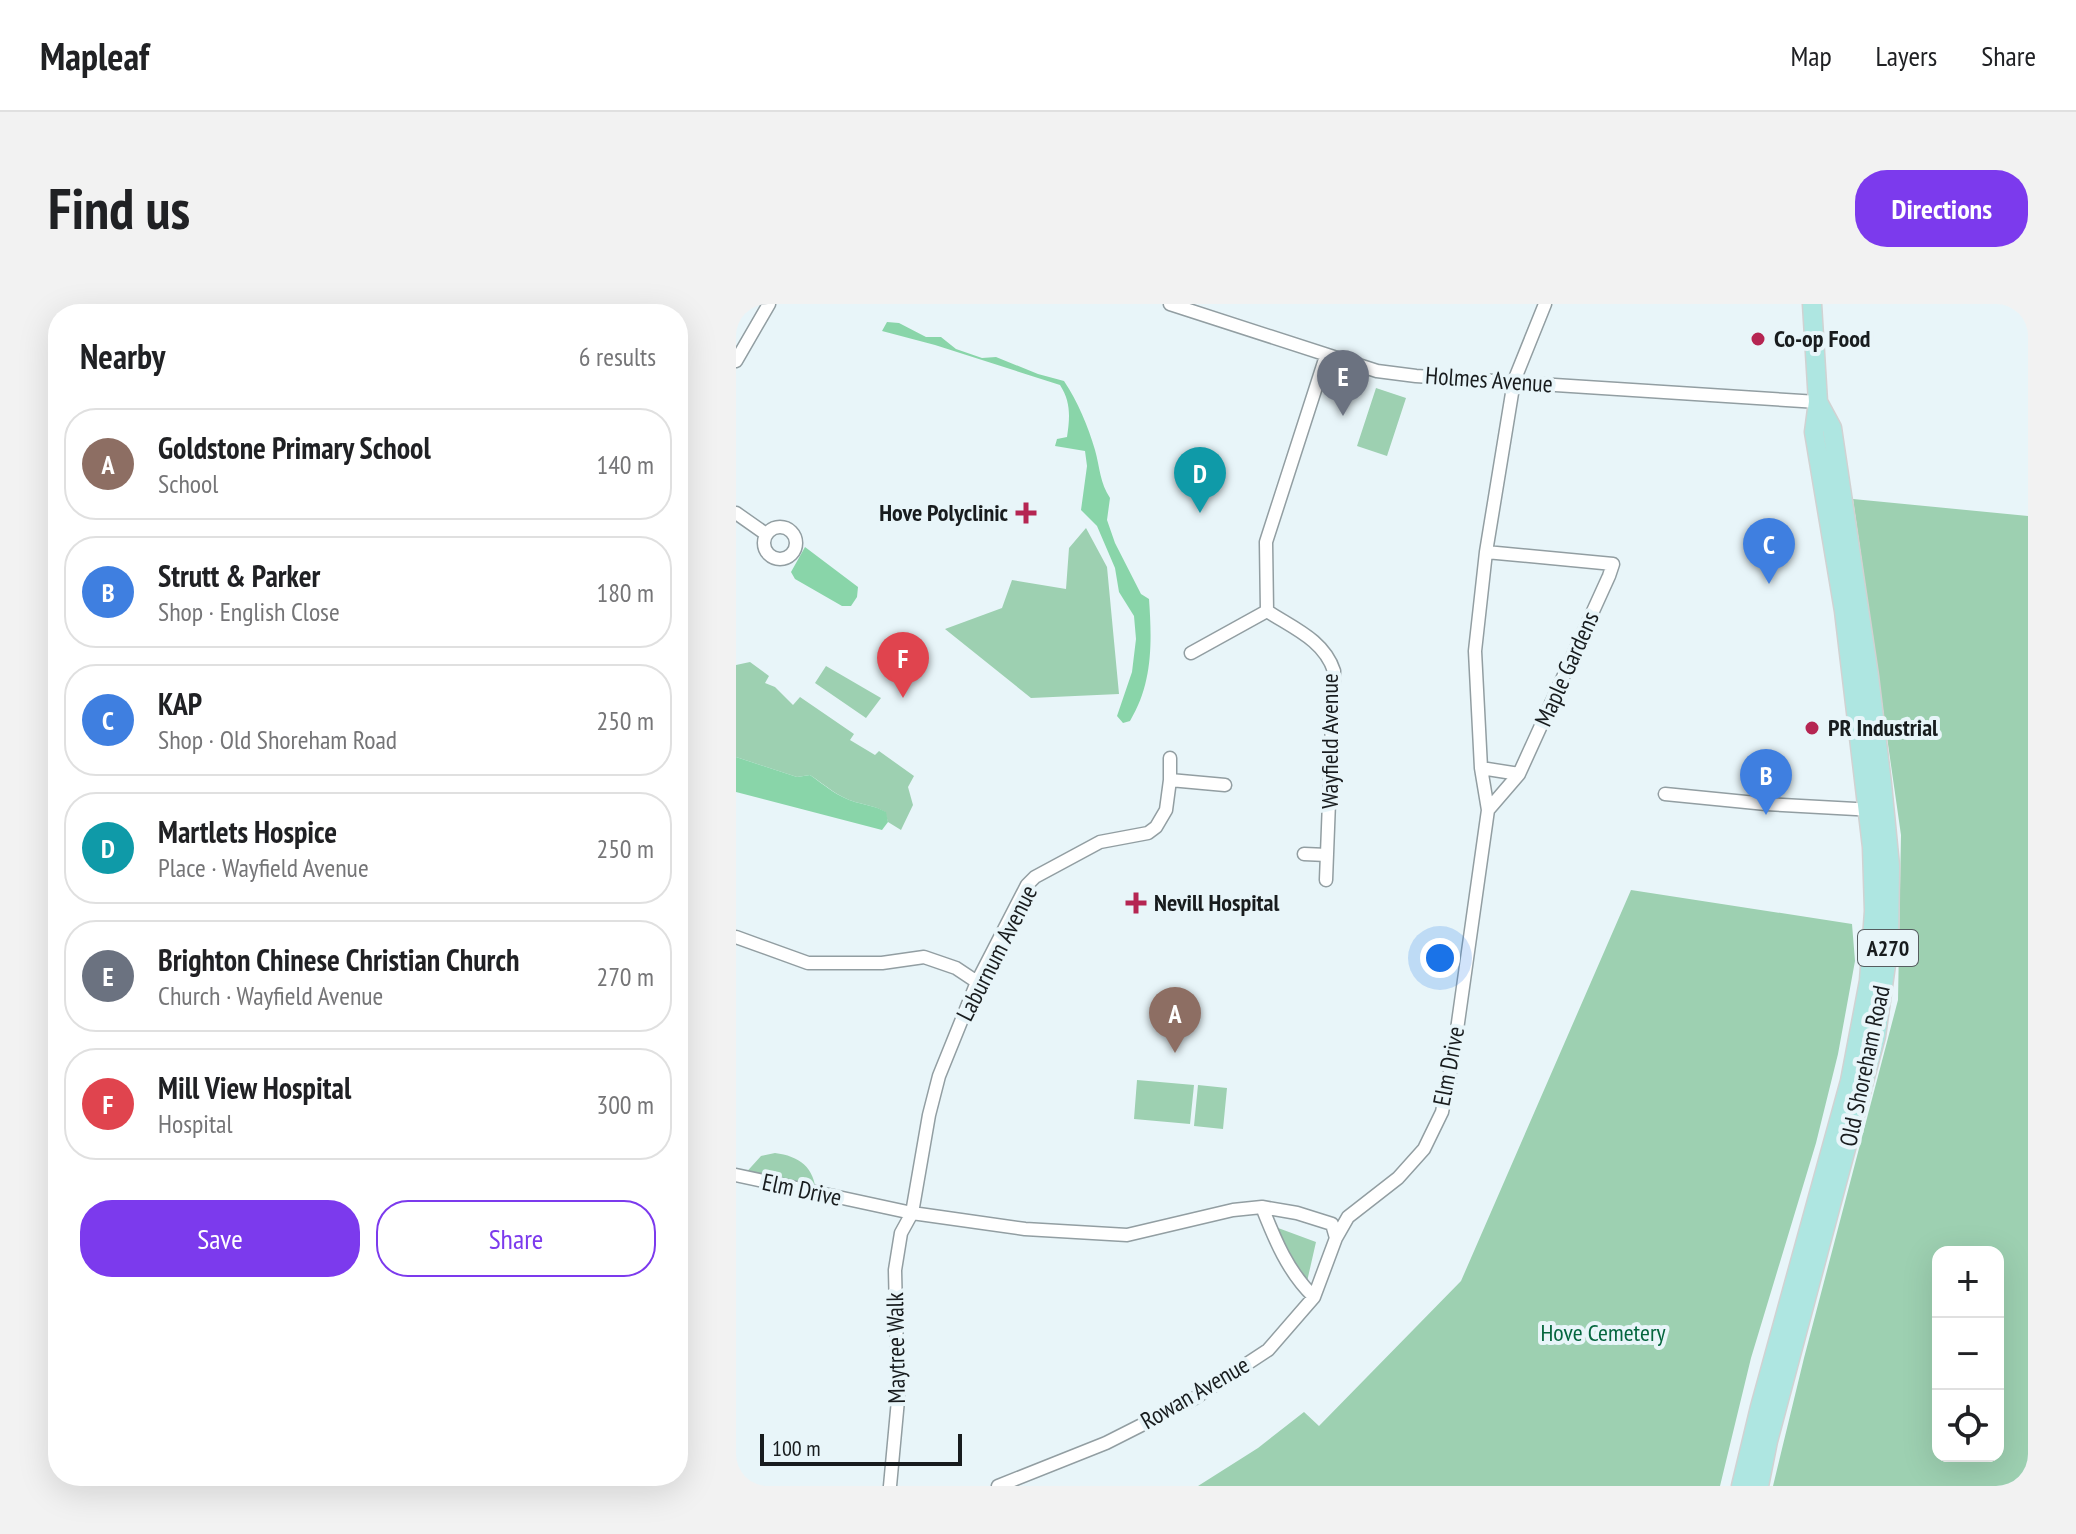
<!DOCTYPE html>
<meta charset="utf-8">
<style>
body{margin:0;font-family:"PT Sans Narrow",sans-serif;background:#f2f2f2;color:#202124}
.controls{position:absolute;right:24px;bottom:24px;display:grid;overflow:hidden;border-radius:16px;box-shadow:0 8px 32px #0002}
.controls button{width:72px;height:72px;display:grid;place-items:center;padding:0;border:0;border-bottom:2px solid #e0e0e0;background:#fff;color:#202124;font:40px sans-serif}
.scale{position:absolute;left:24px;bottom:20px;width:202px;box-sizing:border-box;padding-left:8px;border:4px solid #181c1e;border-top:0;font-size:22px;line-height:28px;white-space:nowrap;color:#181c1e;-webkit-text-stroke:6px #e8f5f9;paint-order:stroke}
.you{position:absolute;left:704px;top:654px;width:28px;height:28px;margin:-20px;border:6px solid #fff;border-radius:50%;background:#1a73e8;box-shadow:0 0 0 12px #1a73e833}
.badge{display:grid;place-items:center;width:52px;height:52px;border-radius:50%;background:#7c3aed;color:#fff;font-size:26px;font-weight:700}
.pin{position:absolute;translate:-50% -66px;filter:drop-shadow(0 2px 4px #0008)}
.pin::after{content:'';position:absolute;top:42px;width:28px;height:24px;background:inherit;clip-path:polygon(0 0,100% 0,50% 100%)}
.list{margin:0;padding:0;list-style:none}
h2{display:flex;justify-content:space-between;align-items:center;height:104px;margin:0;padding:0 32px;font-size:34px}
h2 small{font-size:26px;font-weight:400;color:#757577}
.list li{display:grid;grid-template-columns:52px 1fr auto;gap:24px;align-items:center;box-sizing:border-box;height:112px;margin:0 16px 16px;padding:0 16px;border:2px solid #e0e0e0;border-radius:32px}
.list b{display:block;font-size:30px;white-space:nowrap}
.list p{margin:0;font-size:26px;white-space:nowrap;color:#757577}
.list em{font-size:26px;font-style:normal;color:#757577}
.actions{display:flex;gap:16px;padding:24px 32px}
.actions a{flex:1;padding:18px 0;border:2px solid #7c3aed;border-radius:32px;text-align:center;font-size:28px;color:#7c3aed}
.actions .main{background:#7c3aed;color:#fff}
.icon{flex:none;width:44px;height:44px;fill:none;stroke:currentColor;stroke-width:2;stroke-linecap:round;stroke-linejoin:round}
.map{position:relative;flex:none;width:1292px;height:1182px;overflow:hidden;border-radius:32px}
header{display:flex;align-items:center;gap:48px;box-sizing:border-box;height:112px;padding:0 40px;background:#fff;border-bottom:2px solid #e0e0e0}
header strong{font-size:38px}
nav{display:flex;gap:44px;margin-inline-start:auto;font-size:28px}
.intro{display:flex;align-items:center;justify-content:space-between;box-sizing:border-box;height:192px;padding:0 48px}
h1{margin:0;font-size:56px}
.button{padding:20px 36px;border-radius:32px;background:#7c3aed;color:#fff;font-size:28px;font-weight:700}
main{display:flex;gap:48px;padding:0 48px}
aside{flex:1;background:#fff;border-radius:32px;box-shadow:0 8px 32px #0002}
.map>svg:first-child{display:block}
</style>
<header>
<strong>Mapleaf</strong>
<nav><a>Map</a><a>Layers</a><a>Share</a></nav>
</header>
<div class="intro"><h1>Find us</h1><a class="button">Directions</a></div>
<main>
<aside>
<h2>Nearby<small>6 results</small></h2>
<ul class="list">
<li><span class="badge" style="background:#8d6e63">A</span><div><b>Goldstone Primary School</b><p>School</p></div><em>140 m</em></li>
<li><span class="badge" style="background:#3f7fe0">B</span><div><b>Strutt &amp; Parker</b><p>Shop · English Close</p></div><em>180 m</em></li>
<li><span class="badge" style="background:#3f7fe0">C</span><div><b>KAP</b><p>Shop · Old Shoreham Road</p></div><em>250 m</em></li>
<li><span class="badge" style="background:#0f9aa8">D</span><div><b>Martlets Hospice</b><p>Place · Wayfield Avenue</p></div><em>250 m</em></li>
<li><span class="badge" style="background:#6b7280">E</span><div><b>Brighton Chinese Christian Church</b><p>Church · Wayfield Avenue</p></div><em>270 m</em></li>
<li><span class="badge" style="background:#e0444e">F</span><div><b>Mill View Hospital</b><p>Hospital</p></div><em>300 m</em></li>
</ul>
<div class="actions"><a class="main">Save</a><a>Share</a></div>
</aside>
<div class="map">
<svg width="1292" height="1182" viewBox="0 0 1292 1182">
<rect width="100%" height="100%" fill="#e8f5f9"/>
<!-- green -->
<path fill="#9dd0b1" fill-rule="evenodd" d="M640 84 670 94 651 152 621 142Z
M1117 195 1292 212V1182H1037L1068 1054 1162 696 1165 531ZM1202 948H1262V1152H1202Z
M350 224 371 263 383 390 295 394 209 325 266 304 276 276 330 285 333 244Z
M14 358 33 372 29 379 39 383 57 401 64 393 118 430 114 436 139 451 143 447 178 472 172 483 177 501 165 526 152 518 149 508C139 502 130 501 119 498 102 493 89 481 74 471L61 473 0 453V361Z
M90 362 145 394 130 414 79 379Z
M895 586 1116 620 1119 657 1102 750 1080 839 1015 1054 984 1182H462L522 1144 568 1108 583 1122 725 977Z
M401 776 458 781 454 820 398 815Z
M462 781 491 784 487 825 458 822Z
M39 849C63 852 79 863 80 890L6 873 25 852Z
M534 921 580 938 570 982Z"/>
<!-- forest -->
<path fill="#89d5a9" d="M151 18 163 19 190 33H205L220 45 246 54 260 53 302 70 328 77C342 98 352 122 359 146 364 164 364 179 374 194L371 216 379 239 405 290 413 295C416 338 417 379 394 417L387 419 381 412 396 368 400 335 398 312 383 288 379 264 361 222 345 206 351 162 349 147 319 142 321 135 331 133C334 113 335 98 324 81L199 41 146 27Z
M69 243 122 283 121 293 115 302H106L59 275 55 268Z
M0 453 61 473 74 471C88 481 102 493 119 498 130 501 139 502 150 508L152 518 146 526 0 488Z"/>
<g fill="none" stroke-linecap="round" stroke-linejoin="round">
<!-- minor casing -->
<g stroke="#929ea2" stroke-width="15">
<path id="minor" d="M434 0 641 67 680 72 1082 98
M590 52 530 238 531 307C557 324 588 336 598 367L590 576
M0 57 33 0
M0 209 30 230
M28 239a16 16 0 1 1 32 0a16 16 0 1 1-32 0Z
M750 248 877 260 873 272 783 470 752 506
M455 349 531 307
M745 464 783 470
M434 476V454
M929 490 1030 500 1138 506
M568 550 591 551
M0 633 72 659H146L188 653 220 664 241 678
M0 871 176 909 289 925 391 931 497 906 526 903 561 909 596 920 600 934
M526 903C539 936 552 968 578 993
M154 1182 162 1096 159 966 165 929 176 909 193 811 203 772 241 678 291 581 299 573 364 538 412 529 420 523 430 506 434 476 489 481
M262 1182 370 1139 459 1094 532 1046 578 993 600 934 612 913 662 874 688 845 706 808 717 754 752 506 745 464 739 347 750 248 778 77 809 0"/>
</g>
<!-- primary casing -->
<g stroke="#d1d2d2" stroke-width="21">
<path id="primary" d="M1005 1182 1024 1103 1114 777 1133 677 1138 607 1136 543 1108 307 1078 128 1082 98 1076 0
M1023 1182 1032 1137 1140 732 1153 639 1154 562 1146 480 1133 372 1096 124 1082 98"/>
</g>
<!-- minor -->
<use href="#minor" stroke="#fff" stroke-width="12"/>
<!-- primary -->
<use href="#primary" stroke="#aee6e1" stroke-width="18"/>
</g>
<!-- markers -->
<g fill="#b52552" stroke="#e8f5f9" stroke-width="3">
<circle cx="1022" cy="35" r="8"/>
<path d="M286 197h8v8h8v8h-8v8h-8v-8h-8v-8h8z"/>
<circle cx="1076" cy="424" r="8"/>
<path d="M396 587h8v8h8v8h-8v8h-8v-8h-8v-8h8z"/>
</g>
<g text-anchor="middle" stroke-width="8" stroke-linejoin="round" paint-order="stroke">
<!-- shield labels -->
<rect fill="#e8f5f9" stroke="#565d60" stroke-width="2" x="1122" y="626" width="60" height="36" rx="6"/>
<g font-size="22" font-weight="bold" fill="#181c1e">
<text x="1152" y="652">A270</text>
</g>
<!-- poi labels -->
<g font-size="24" font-weight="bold" fill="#181c1e" stroke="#e8f5f9" text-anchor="start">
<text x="1038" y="43">Co-op Food</text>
<text x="272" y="217" text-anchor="end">Hove Polyclinic</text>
<text x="1092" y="432">PR Industrial</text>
<text x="418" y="607">Nevill Hospital</text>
</g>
<!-- street labels -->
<g font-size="24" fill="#181c1e" stroke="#e8f5f9">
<text transform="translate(753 76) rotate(4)" y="8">Holmes Avenue</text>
<text transform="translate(831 365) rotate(-66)" y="8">Maple Gardens</text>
<text transform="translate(594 437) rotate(-90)" y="8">Wayfield Avenue</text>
<text transform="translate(261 649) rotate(-63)" y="8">Laburnum Avenue</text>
<text transform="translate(713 762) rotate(-79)" y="8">Elm Drive</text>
<text transform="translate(1129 762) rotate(-78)" y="8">Old Shoreham Road</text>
<text transform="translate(66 886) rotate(12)" y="8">Elm Drive</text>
<text transform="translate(160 1044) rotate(-91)" y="8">Maytree Walk</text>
<text transform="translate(459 1089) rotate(-30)" y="8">Rowan Avenue</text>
</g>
<!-- park labels -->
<g font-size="24" fill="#05663e" stroke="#e8f5f9">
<text x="867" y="1037">Hove Cemetery</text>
</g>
</g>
</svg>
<div class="controls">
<button>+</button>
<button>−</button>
<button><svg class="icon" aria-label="locate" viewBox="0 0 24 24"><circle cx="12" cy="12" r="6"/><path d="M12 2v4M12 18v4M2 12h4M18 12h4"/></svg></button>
</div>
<div class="scale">100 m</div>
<div class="you"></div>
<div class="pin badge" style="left:439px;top:749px;background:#8d6e63">A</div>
<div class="pin badge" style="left:1030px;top:511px;background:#3f7fe0">B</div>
<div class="pin badge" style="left:1033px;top:280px;background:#3f7fe0">C</div>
<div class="pin badge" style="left:464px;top:209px;background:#0f9aa8">D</div>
<div class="pin badge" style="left:607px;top:112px;background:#6b7280">E</div>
<div class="pin badge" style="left:167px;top:394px;background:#e0444e">F</div>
</div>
</main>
